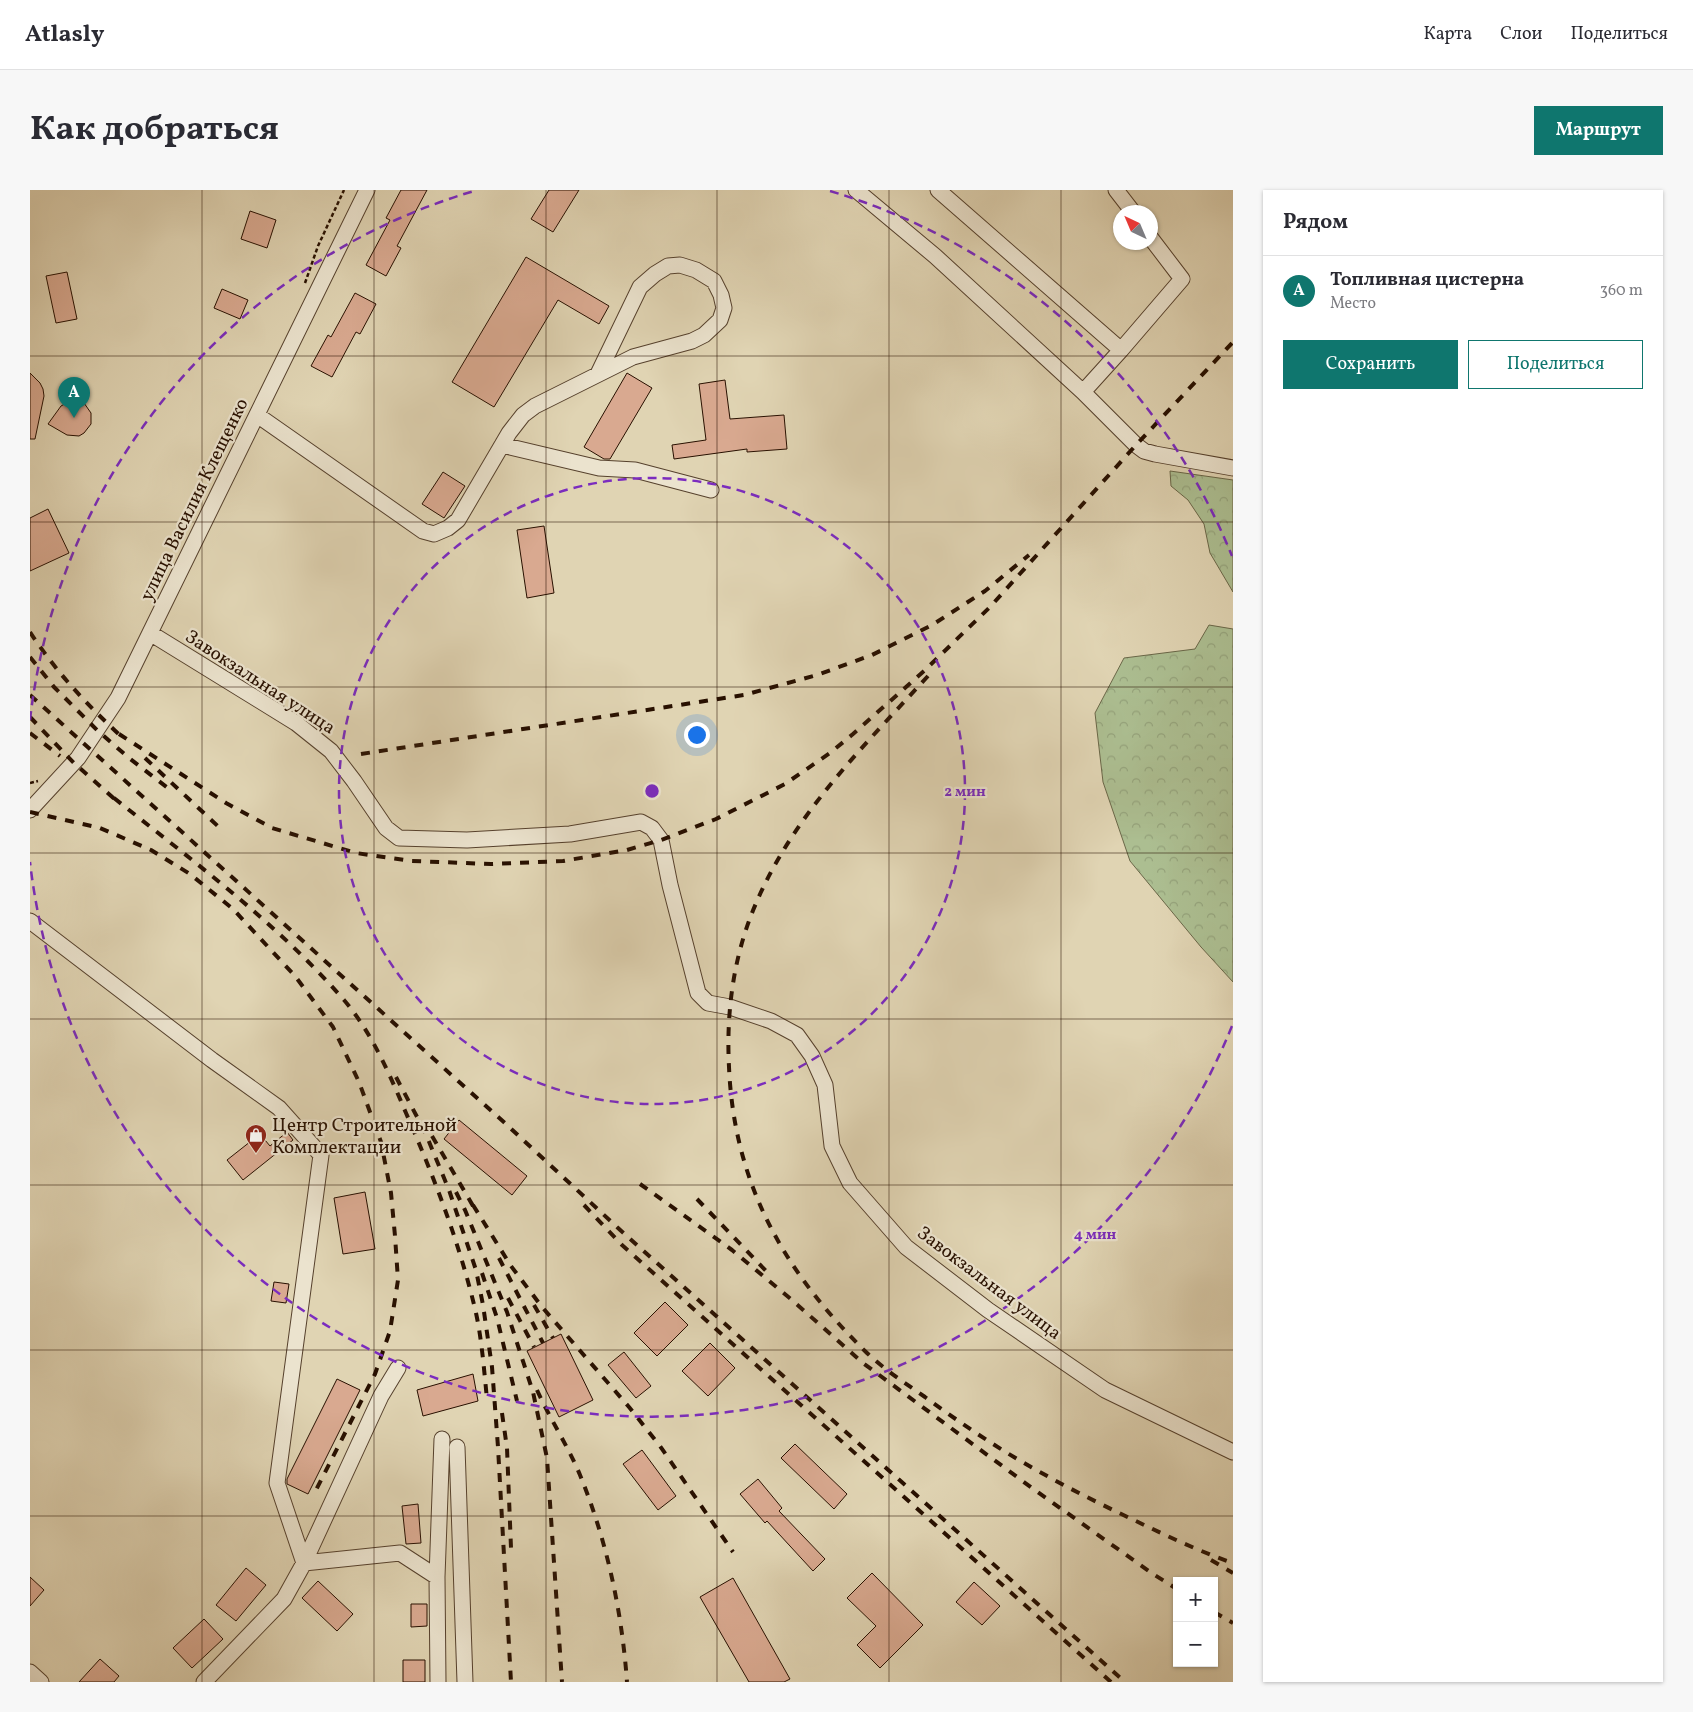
<!DOCTYPE html>
<html lang="ru">
<meta charset="utf-8">
<style>
body{margin:0;font-family:Vollkorn,serif;background:#f7f7f7;color:#2b2b33}
.controls{position:absolute;right:15px;bottom:15px;display:grid;overflow:hidden;border-radius:0px;box-shadow:0 1px 4px #0004}
.controls button{width:45px;height:45px;display:grid;place-items:center;padding:0;border:0;border-bottom:1px solid #e1e1e2;background:#fff;color:#2b2b33;font:25px sans-serif}
.compass{position:absolute;left:1083px;top:15px;width:45px;height:45px;border-radius:50%;background:#fff;box-shadow:0 1px 4px #0004;rotate:316deg}
.you{position:absolute;left:666px;top:544px;width:18px;height:18px;margin:-12px;border:4px solid #fff;border-radius:50%;background:#1a73e8;box-shadow:0 0 0 8px #1a73e833}
.badge{display:grid;place-items:center;width:32px;height:32px;border-radius:50%;background:#0f766e;color:#fff;font-size:16px;font-weight:700}
.pin{position:absolute;translate:-50% -41px;filter:drop-shadow(0 1px 2px #0008)}
.pin::after{content:'';position:absolute;top:26px;width:18px;height:15px;background:inherit;clip-path:polygon(0 0,100% 0,50% 100%)}
.list{margin:0;padding:0;list-style:none}
h2{display:flex;justify-content:space-between;align-items:center;height:65px;margin:0;padding:0 20px;font-size:21px}
h2 small{font-size:16px;font-weight:400;color:#7c7c81}
.list li{display:grid;grid-template-columns:32px 1fr auto;gap:15px;align-items:center;box-sizing:border-box;height:70px;padding:0 20px;border-top:1px solid #e1e1e2}
.list b{display:block;font-size:19px;white-space:nowrap}
.list p{margin:0;font-size:16px;white-space:nowrap;color:#7c7c81}
.list em{font-size:16px;font-style:normal;color:#7c7c81}
.actions{display:flex;gap:10px;padding:15px 20px}
.actions a{flex:1;padding:11px 0;border:1px solid #0f766e;border-radius:0px;text-align:center;font-size:18px;color:#0f766e}
.actions .main{background:#0f766e;color:#fff}
.map{position:relative;flex:none;width:1203px;height:1492px;overflow:hidden;border-radius:0px}
header{display:flex;align-items:center;gap:30px;box-sizing:border-box;height:70px;padding:0 25px;background:#fff;border-bottom:1px solid #e1e1e2}
header strong{font-size:24px}
nav{display:flex;gap:28px;margin-inline-start:auto;font-size:18px}
.intro{display:flex;align-items:center;justify-content:space-between;box-sizing:border-box;height:120px;padding:0 30px}
h1{margin:0;font-size:35px}
.button{padding:12px 22px;border-radius:0px;background:#0f766e;color:#fff;font-size:18px;font-weight:700}
main{display:flex;gap:30px;padding:0 30px}
aside{flex:1;background:#fff;border-radius:0px;box-shadow:0 1px 4px #0004}
.map>svg:first-child{display:block}
</style>
<header>
<strong>Atlasly</strong>
<nav><a>Карта</a><a>Слои</a><a>Поделиться</a></nav>
</header>
<div class="intro"><h1>Как добраться</h1><a class="button">Маршрут</a></div>
<main>
<div class="map">
<svg width="1203" height="1492" viewBox="0 0 1203 1492">
<defs>
<pattern id="forest-crowns" width="20" height="18" patternUnits="userSpaceOnUse" patternTransform="scale(1.25)"><rect width="20" height="18" fill="#acbe91"/><path d="M2 6a3 3 0 1 1 6 0M12 15a3 3 0 1 1 6 0" fill="none" stroke="#94a27b"/></pattern>
</defs>
<rect width="100%" height="100%" fill="#e0d4b3"/>
<filter id="stains"><feTurbulence type="fractalNoise" baseFrequency=".004" numOctaves="4"/><feColorMatrix values="0 0 0 0 .2 0 0 0 0 .09 0 0 0 0 .02 0 0 0 .5 -.17"/></filter>
<radialGradient id="worn" r=".72"><stop offset=".6" stop-color="#630" stop-opacity="0"/><stop offset="1" stop-color="#630" stop-opacity=".3"/></radialGradient>
<!-- forest -->
<path fill="url(#forest-crowns)" stroke="#6a6748" d="M1140 281 1203 290V402L1180 363 1174 334 1158 310 1141 296Z
M1179 435 1203 439V792L1171 757 1100 671 1073 592 1065 523 1094 468 1165 459Z"/>
<!-- building -->
<path fill="#d9a990" stroke="#281000" d="M371 0H397L367 56 371 58 356 86 336 75 360 30 356 28Z
M519 0H549L523 42 501 29Z
M220 21 246 30 237 58 211 49Z
M496 67 579 116 569 134 528 110 464 217 422 192Z
M37 82 47 129 26 133 16 86Z
M192 99 218 110 210 129 184 118Z
M325 103 346 114 330 144 326 142 302 187 281 176 298 145 301 147Z
M0 183 10 193 13 199 14 206 5 249H0Z
M597 183 622 198 580 269H574L554 257Z
M695 190 700 229 754 225 757 259 717 262V259L644 269 642 255 676 250 669 194Z
M42 210 54 213 61 223V234L54 243 49 246 37 245 18 234 31 216Z
M413 282 435 296 414 328 392 314Z
M18 319 39 363 0 381V328Z
M514 336 524 403 497 408 487 340Z
M429 930 497 986 482 1005 414 949Z
M257 942 263 950 213 990 197 970 230 944 240 956Z
M335 1002 345 1059 313 1064 304 1008Z
M244 1092 259 1094 256 1113 241 1111Z
M635 1112 658 1135 627 1166 604 1143Z
M531 1144 563 1210 529 1227 497 1161Z
M680 1153 705 1178 678 1206 652 1181Z
M594 1162 621 1196 606 1208 578 1175Z
M443 1184 448 1211 393 1226 387 1200Z
M307 1189 330 1200 278 1304 257 1294V1289Z
M765 1254 817 1304 804 1319 751 1268Z
M612 1260 646 1306 628 1320 593 1274Z
M728 1289 752 1318 749 1321 795 1369 783 1381 737 1331 735 1333 710 1304Z
M388 1314 391 1353 376 1354 372 1316Z
M216 1378 236 1395 206 1431 186 1415Z
M842 1383 893 1435 850 1478 827 1455 846 1436 817 1408Z
M0 1387 14 1400 0 1416Z
M703 1388 760 1489 754 1492H719L670 1407Z
M288 1391 323 1424 307 1441 272 1408Z
M944 1392 970 1416 952 1435 926 1412Z
M381 1414H397V1436L381 1437Z
M174 1429 193 1449 162 1478 143 1458Z
M70 1469 89 1486 84 1492H49Z
M373 1470H395V1492H373Z"/>
<g fill="none" stroke-linecap="round" stroke-linejoin="round">
<!-- minor casing -->
<g stroke="#56412d" stroke-width="17">
<path id="minor" d="M826 0 905 66 1053 202 1106 255 1114 261 1125 264 1203 278
M908 0 1091 160
M1086 0 1103 22
M1053 202 1091 160 1152 89 1120 47
M227 225 393 341 404 344 418 338 428 330 479 243 493 225 505 216 603 167 662 151 674 145 690 130 694 118 691 105 684 91 666 80 650 75 638 76 625 84 610 97 568 184
M472 255 569 278 605 280 681 300
M120 443 266 533 301 561 324 591 356 638 369 648 437 650 540 644 611 632 622 638 631 650 640 695 668 803 678 813 700 817 741 831 767 845 782 866 795 895 802 956 820 993 876 1057 958 1120 1075 1200 1203 1262
M0 620 48 568 88 508 337 0
M0 731 182 870 249 918 291 965 247 1293 274 1373
M427 1257 435 1492
M274 1373 370 1363 407 1387
M0 1482 11 1492
M174 1492 254 1409 274 1373 351 1206 368 1178
M408 1492 407 1387 412 1249"/>
</g>
<!-- path -->
<path stroke="#281000" stroke-width="2.5" stroke-dasharray="4 2.5" stroke-linecap="butt" d="M275 93 288 56 314 0
M0 593 8 591"/>
<!-- minor -->
<use href="#minor" stroke="#ebe3ce" stroke-width="15"/>
<!-- rail -->
<path stroke="#281000" stroke-width="4" stroke-dasharray="9 9" stroke-linecap="butt" d="M0 442C26 482 58 516 93 548
M0 467 24 497 68 541 99 568 143 602
M898 486C834 556 765 623 727 711 704 763 696 820 699 877 704 994 754 1082 837 1163 855 1180 875 1193 895 1207 929 1232 964 1256 1001 1277 1036 1297 1072 1315 1108 1332 1139 1347 1171 1362 1203 1373
M0 505 477 935 588 1038 1095 1492
M0 527 44 573 88 612
M0 543 30 566
M89 544 196 613 242 638 326 663 382 671 461 674 533 671 597 660 631 650 686 629 755 594 800 563 823 544 894 481 960 417 1106 255 1203 152
M331 564 714 505 787 485 842 465 902 435 955 401 999 365
M115 568 192 640
M84 608C164 672 247 733 314 810 342 843 359 883 376 923 404 987 430 1054 446 1123 452 1151 454 1180 457 1209
M0 622 70 638 121 660 160 684 203 719 265 786 303 837 329 892 351 952 361 1003 365 1046 368 1090 360 1141 345 1184 284 1304
M366 887 395 942 419 1000 446 1080 453 1115 462 1177 468 1257 481 1492
M402 946 446 1021
M610 994 702 1060 762 1110 833 1173 1002 1298 1123 1384 1147 1399
M426 1002 435 1020 477 1122 503 1202 517 1268 532 1492
M667 1009 737 1082
M443 1015 481 1076 512 1117 599 1217 630 1256 703 1362
M554 1015 592 1055 1081 1492
M469 1068 513 1153
M452 1083 467 1128 487 1211
M478 1108 504 1157
M504 1115 523 1148
M507 1200C520 1229 538 1256 550 1285 577 1351 592 1422 597 1492
M472 1223 477 1258 481 1358
M1181 1370 1203 1383
M1184 1422 1203 1433"/>
</g>
<!-- grid -->
<path fill="none" stroke="#281000" stroke-width="1" stroke-opacity="0.55" d="M172 0V1492M344 0V1492M516 0V1492M687 0V1492M859 0V1492M1031 0V1492M0 166H1203M0 332H1203M0 497H1203M0 663H1203M0 829H1203M0 995H1203M0 1160H1203M0 1326H1203"/>
<!-- distance rings -->
<g fill="none" stroke="#7b2cbf" stroke-width="2.5" stroke-dasharray="9 6">
<circle cx="622" cy="601" r="313"/>
<path d="M1202 836A626 626 0 0 1 0 672M0 530A626 626 0 0 1 444 1M800 1A626 626 0 0 1 1202 366"/>
</g>
<!-- icons -->
<defs>
<g id="shop-pin" transform="scale(1.125)"><path d="M0 17L-7.5 6A9.5 9.5 0 1 1 7.5 6Z" fill="#8f2418" stroke="#ebe3ce"/><path d="M-5-2.5h2.3a2.7 3.5 0 0 1 5.4 0H5L5.5 6h-11ZM-1.5-2.5h3a1.5 2.3 0 0 0-3 0Z" fill="#fff"/></g>
</defs>
<g fill-rule="evenodd">
<use href="#shop-pin" x="226" y="945"/>
</g>
<g text-anchor="middle" stroke-width="4.5" stroke-linejoin="round" paint-order="stroke">
<!-- street labels -->
<g font-size="19" fill="#281000" stroke="#ebe3ce">
<text transform="translate(163 309) rotate(-64)" y="7">улица Василия Клещенко</text>
<text transform="translate(231 491) rotate(33)" y="7">Завокзальная улица</text>
<text transform="translate(960 1092) rotate(37)" y="7">Завокзальная улица</text>
</g>
<!-- poi labels -->
<g font-size="19" fill="#281000" stroke="#ebe3ce" text-anchor="start">
<text x="242" y="941">Центр Строительной<tspan x="242" dy="22">Комплектации</tspan></text>
</g>
</g>
<circle cx="622" cy="601" r="8" fill="#7b2cbf" stroke="#ebe3ce" stroke-width="2.5"/>
<g font-size="15" text-anchor="middle" font-weight="bold" fill="#7b2cbf" stroke="#ebe3ce" stroke-width="4.5" stroke-linejoin="round" paint-order="stroke">
<text x="935" y="606">2 мин</text>
<text x="1065" y="1049">4 мин</text>
</g>
<rect width="100%" height="100%" filter="url(#stains)"/>
<rect width="100%" height="100%" fill="url(#worn)"/>
</svg>
<div class="controls">
<button>+</button>
<button>−</button>
</div>
<svg class="compass" viewBox="-18 -18 36 36"><path d="M0-13l5 13h-10z" fill="#e53935"/><path d="M0 13l5-13h-10z" fill="#7c7c81"/></svg>
<div class="you"></div>
<div class="pin badge" style="left:44px;top:228px">A</div>
</div>
<aside>
<h2>Рядом<small></small></h2>
<ul class="list">
<li><span class="badge">A</span><div><b>Топливная цистерна</b><p>Место</p></div><em>360 m</em></li>
</ul>
<div class="actions"><a class="main">Сохранить</a><a>Поделиться</a></div>
</aside>
</main>
